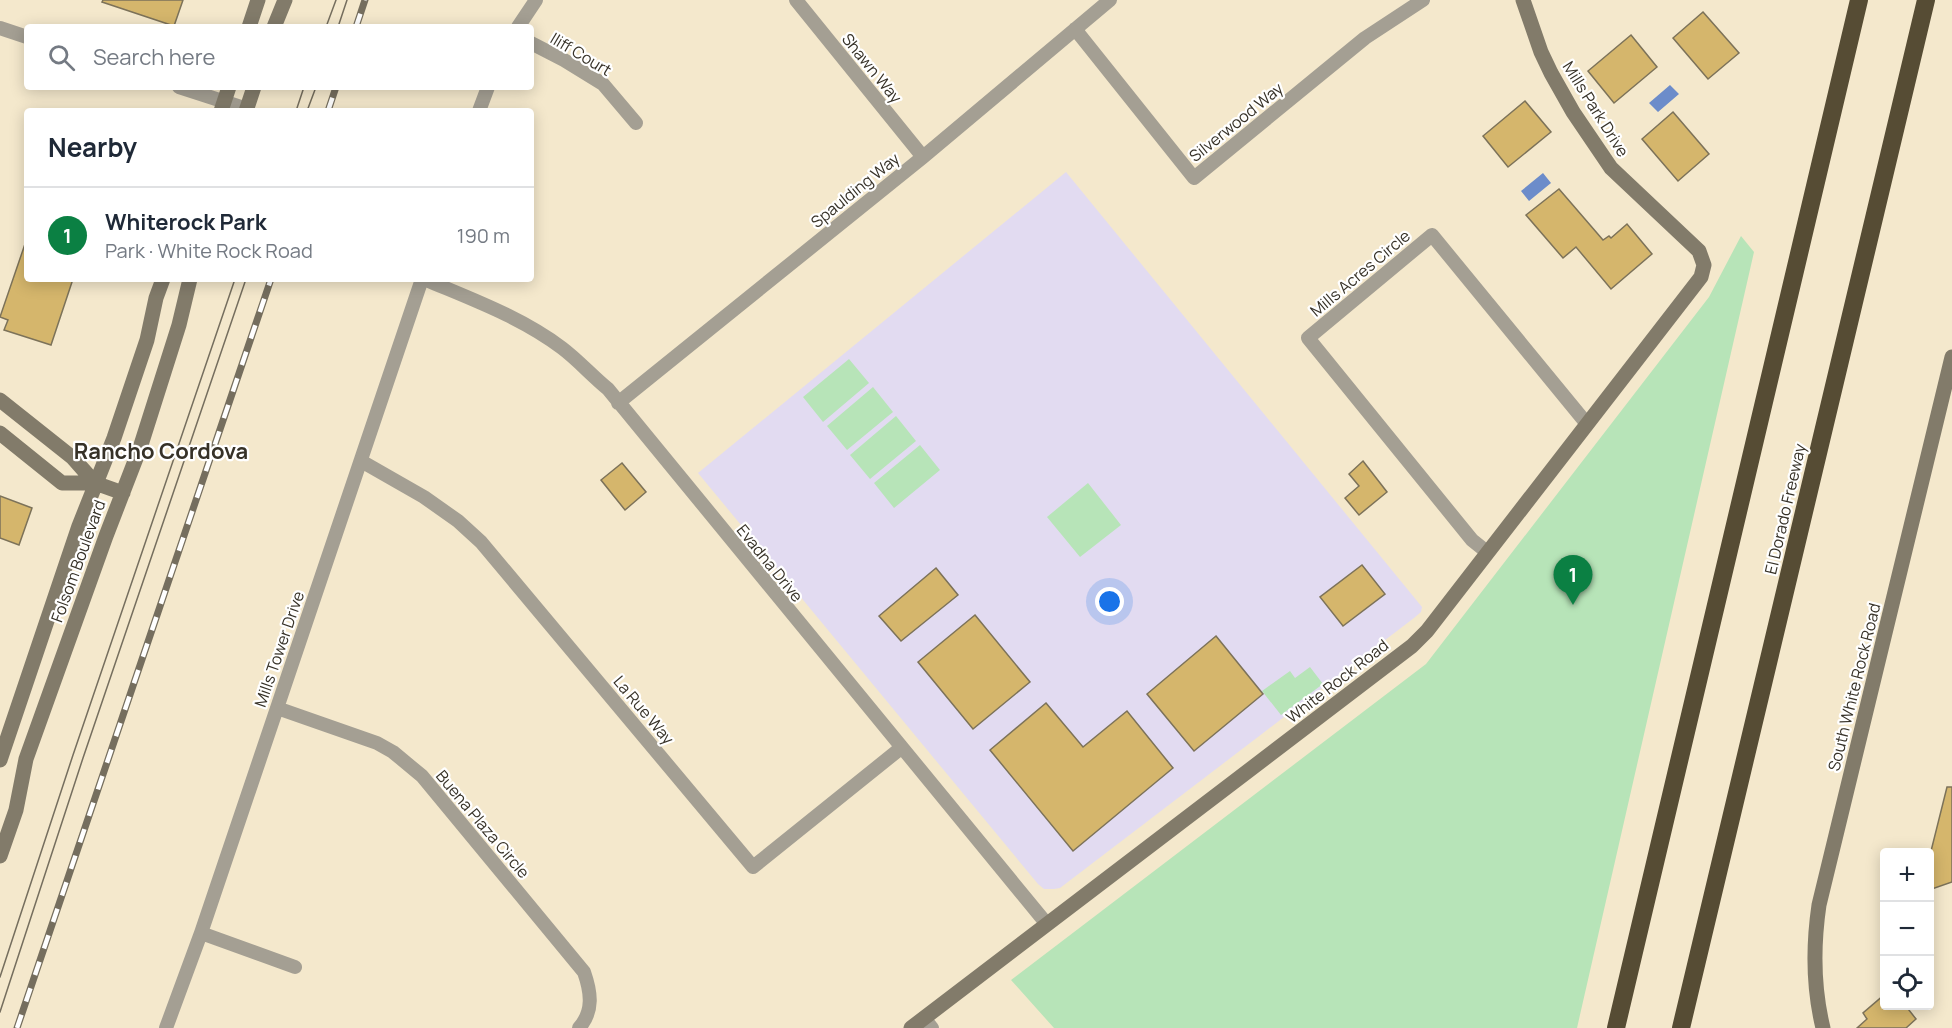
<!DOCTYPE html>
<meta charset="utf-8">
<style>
body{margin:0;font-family:Manrope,sans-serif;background:#f2f2f3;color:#1f2937}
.controls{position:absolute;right:18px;bottom:18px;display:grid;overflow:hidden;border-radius:6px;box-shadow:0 3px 15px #0003}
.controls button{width:54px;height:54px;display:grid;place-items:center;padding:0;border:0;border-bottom:2px solid #e0e1e3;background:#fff;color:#1f2937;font:30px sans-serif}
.you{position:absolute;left:1110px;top:602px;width:21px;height:21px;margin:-15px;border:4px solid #fff;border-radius:50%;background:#1a73e8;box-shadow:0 0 0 9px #1a73e833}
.badge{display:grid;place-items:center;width:39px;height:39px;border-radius:50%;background:#0b8043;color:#fff;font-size:20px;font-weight:700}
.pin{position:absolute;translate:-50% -50px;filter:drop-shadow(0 2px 3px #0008)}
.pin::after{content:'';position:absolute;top:32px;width:21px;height:18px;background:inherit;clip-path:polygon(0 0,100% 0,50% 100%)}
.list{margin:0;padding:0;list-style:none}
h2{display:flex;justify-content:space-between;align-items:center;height:78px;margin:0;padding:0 24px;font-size:26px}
h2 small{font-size:20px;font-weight:400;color:#747a83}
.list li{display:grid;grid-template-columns:39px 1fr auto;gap:18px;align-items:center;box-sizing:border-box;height:96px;padding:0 24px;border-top:2px solid #e0e1e3}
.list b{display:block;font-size:22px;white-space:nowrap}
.list p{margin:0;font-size:20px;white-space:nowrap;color:#747a83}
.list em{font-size:20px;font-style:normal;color:#747a83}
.icon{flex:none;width:33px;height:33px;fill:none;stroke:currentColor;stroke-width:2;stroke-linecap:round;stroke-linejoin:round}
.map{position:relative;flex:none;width:1952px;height:1028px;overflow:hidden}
.search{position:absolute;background:#fff;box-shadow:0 3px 15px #0003;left:24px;top:24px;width:510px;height:66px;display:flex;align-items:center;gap:15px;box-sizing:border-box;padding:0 21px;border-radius:6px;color:#747a83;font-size:22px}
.panel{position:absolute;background:#fff;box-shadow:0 3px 15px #0003;left:24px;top:108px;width:510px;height:174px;border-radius:6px}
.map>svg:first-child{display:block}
</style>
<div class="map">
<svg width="1952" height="1028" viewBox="0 0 1952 1028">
<rect width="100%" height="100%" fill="#f4e8cc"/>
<!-- education -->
<path fill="#e2dbf1" d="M1066 172 1422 607 1421 612 1414 618 1060 888 1054 889H1044L1038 884 698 473Z"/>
<!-- green -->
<path fill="#b7e4b8" d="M1741 236 1754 252 1577 1028H1054L1011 980 1426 664 1709 297Z
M849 359 869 383 823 422 803 397Z
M873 387 893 412 847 450 827 426Z
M896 416 916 441 870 479 850 455Z
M920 445 940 470 894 508 874 483Z
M1088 483 1121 525 1080 557 1047 517Z
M1310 667 1323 684 1281 715 1262 691 1290 671 1295 678Z"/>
<!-- water -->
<path fill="#6c8cca" d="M1670 85 1679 94 1658 112 1649 103Z
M1543 173 1551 183 1529 201 1521 191Z"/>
<!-- building -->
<path fill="#d5b66c" stroke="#7c7259" stroke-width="1.5" d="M103 0H183L174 26 102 2Z
M1703 12 1739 53 1708 79 1673 38Z
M1631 35 1657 67 1614 103 1588 71Z
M1525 101 1551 132 1508 167 1483 136Z
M1673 112 1709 154 1678 181 1642 139Z
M1559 189 1603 240 1609 236 1611 238 1627 224 1652 254 1611 289 1576 247 1563 258 1526 215Z
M25 244H27V279H73L51 345 4 330 8 320 0 317Z
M1363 461 1387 492 1359 515 1345 498 1359 486 1349 474Z
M622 463 646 492 625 510 601 480Z
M0 496 32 508 19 545 0 538Z
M1362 565 1385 594 1343 626 1320 597Z
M936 568 958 595 901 641 879 616Z
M975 615 1030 682 973 729 918 662Z
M1216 636 1263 694 1194 751 1147 694Z
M1046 703 1083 747 1127 711 1173 768 1073 851 990 750Z
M1947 787H1952V882L1929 890V859Z
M1884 995V1005H1905L1916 1019 1906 1028H1857L1867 1019 1863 1013Z"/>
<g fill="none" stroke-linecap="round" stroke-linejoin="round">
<!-- street -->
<path stroke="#a49f93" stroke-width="14" d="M796 0 923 157
M518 27 536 0
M0 28 27 37
M1075 29 1194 178 1365 38 1423 0
M531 43 564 60 603 84 636 123
M179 87 247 109
M479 111 488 87
M424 279C471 299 521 317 562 348 578 360 592 376 608 389L1046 923
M618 403 923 157 1110 0
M361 461 424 497 458 521 481 542 753 867 901 748
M1487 552 1472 540 1308 338 1432 235 1587 424
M277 708 377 743 393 752 422 776 584 972C591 992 594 1011 579 1028
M201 933 295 967
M924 1018 932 1028
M166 1028 201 933 422 279"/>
<!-- secondary -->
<path stroke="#827b6a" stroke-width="15" d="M249 27 258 0
M274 27 285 0
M221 111 229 87
M246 111 254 87
M0 400 73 458 95 483
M0 433 62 483H95L123 493
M0 760 79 526 114 438 147 340 156 298 163 279
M0 856 16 810 26 759 106 536 140 448 179 325 190 279
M911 1028C1078 900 1246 774 1412 646L1427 631 1701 277 1704 265 1699 251 1611 168 1573 112 1551 73 1541 52 1523 0
M1823 1028C1813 987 1813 946 1819 905L1952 357"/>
<!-- highway -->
<path stroke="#564c34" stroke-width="18" d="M1616 1028 1859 0
M1681 1028 1926 0"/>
<!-- tram -->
<path stroke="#756e5e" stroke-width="1.5" d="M326 27 336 0
M338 27 347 0
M296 111 304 87
M307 111 316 87
M0 977 73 755 235 279
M0 1012 83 758 246 279"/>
<!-- rail casing -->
<g stroke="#756e5e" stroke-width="7">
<path id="rail" d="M356 27 365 0
M328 111 336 87
M17 1028 271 279"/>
</g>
<!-- rail -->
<use href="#rail" stroke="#fff" stroke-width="4.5" stroke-dasharray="14" stroke-linecap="butt"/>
</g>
<g text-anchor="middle" stroke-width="4.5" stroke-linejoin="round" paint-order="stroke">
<!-- street labels -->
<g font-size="16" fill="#363127" stroke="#fff">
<text transform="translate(581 54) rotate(31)" y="6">Iliff Court</text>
<text transform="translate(872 68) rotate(51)" y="6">Shawn Way</text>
<text transform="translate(1596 109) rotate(58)" y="6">Mills Park Drive</text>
<text transform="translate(1236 122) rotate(-39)" y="6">Silverwood Way</text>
<text transform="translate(855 190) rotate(-39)" y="6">Spaulding Way</text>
<text transform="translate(1360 273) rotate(-40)" y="6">Mills Acres Circle</text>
<text transform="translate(1785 509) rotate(-77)" y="6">El Dorado Freeway</text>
<text transform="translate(78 561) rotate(-70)" y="6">Folsom Boulevard</text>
<text transform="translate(770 563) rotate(51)" y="6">Evadna Drive</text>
<text transform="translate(279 649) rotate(-71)" y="6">Mills Tower Drive</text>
<text transform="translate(1337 681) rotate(-38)" y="6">White Rock Road</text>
<text transform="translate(1854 687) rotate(-76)" y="6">South White Rock Road</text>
<text transform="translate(644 710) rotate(50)" y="6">La Rue Way</text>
<text transform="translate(483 824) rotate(50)" y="6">Buena Plaza Circle</text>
</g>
<!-- district labels -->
<g font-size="22" font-weight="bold" fill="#363127" stroke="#fff">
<text x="161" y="459">Rancho Cordova</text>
</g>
</g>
</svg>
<div class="controls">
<button>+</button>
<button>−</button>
<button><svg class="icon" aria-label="locate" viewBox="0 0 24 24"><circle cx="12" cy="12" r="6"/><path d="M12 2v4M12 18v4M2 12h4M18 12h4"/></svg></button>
</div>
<div class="you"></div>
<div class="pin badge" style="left:1573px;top:605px">1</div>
<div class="search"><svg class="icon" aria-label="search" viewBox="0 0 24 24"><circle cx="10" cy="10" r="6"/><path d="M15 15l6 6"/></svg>Search here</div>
<section class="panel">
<h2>Nearby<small></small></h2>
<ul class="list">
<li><span class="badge">1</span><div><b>Whiterock Park</b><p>Park · White Rock Road</p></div><em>190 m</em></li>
</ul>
</section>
</div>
